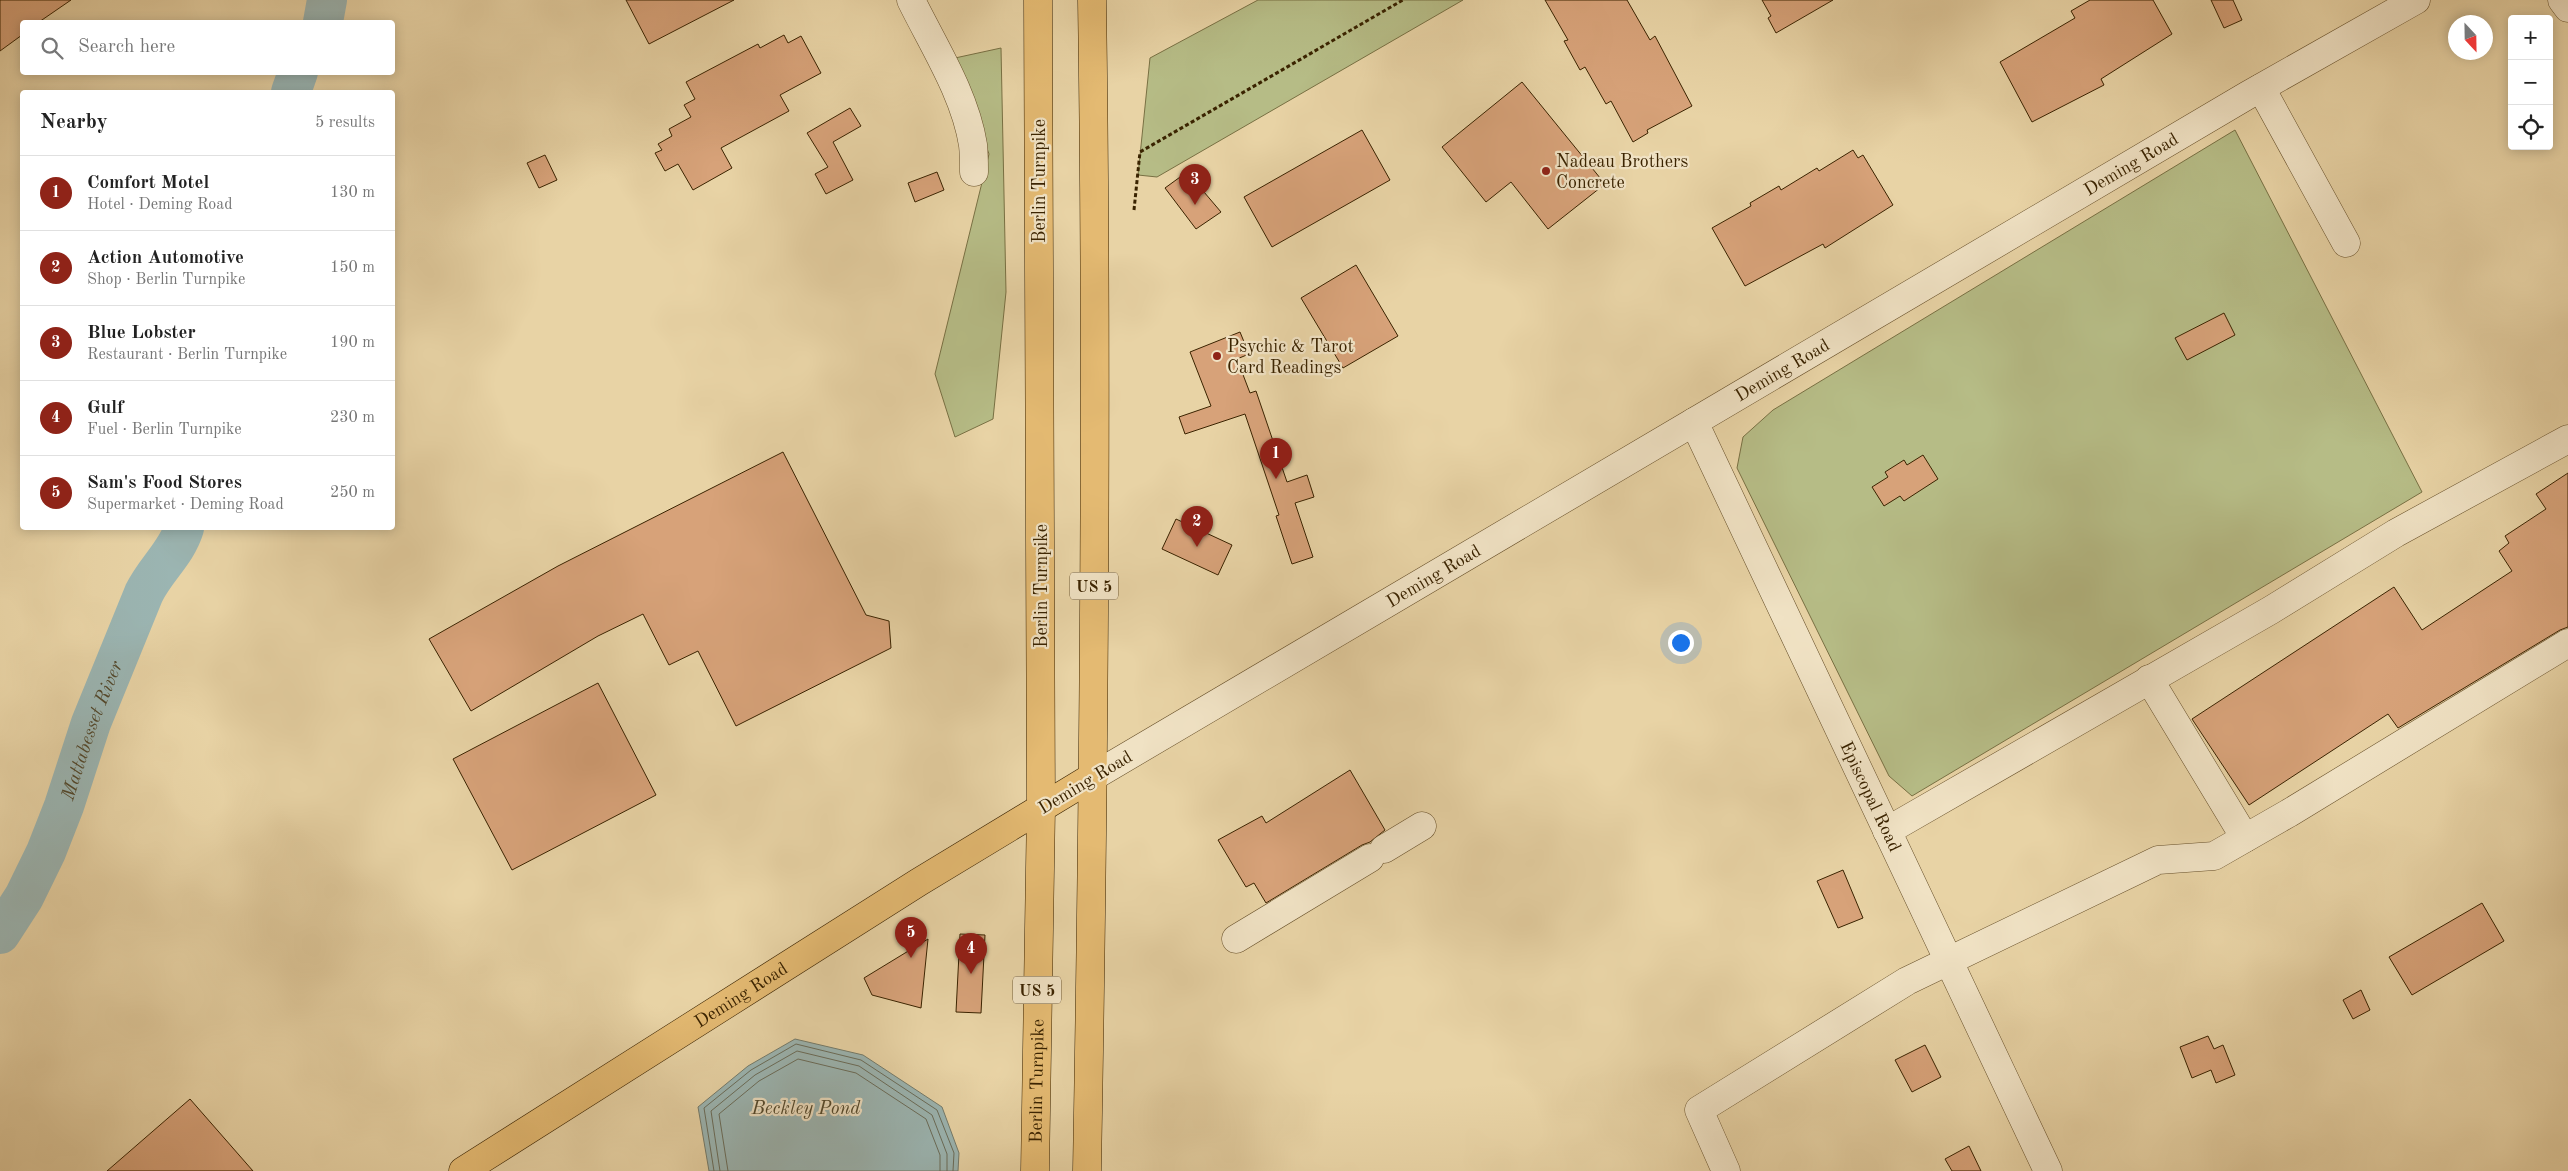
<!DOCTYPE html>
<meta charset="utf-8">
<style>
body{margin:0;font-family:"Old Standard TT",serif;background:#f2f2f2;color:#222}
.controls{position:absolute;right:15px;top:15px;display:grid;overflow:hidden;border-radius:5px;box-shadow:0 2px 12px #0003}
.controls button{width:45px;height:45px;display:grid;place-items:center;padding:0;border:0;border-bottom:1px solid #e0e0e0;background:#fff;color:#222;font:25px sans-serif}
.compass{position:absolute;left:2448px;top:15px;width:45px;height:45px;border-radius:50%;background:#fff;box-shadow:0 2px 12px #0003;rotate:158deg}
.you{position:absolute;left:1680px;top:642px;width:18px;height:18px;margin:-12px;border:4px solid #fff;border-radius:50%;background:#1a73e8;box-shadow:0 0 0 8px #1a73e833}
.badge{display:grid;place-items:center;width:32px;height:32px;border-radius:50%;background:#8f2418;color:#fff;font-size:16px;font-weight:700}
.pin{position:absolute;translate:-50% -41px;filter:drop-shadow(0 1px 2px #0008)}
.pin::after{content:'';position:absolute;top:26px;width:18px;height:15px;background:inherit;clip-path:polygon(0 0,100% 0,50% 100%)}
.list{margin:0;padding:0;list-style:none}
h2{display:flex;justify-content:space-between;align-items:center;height:65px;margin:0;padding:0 20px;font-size:21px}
h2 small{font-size:16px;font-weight:400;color:#767676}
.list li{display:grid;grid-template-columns:32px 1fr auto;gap:15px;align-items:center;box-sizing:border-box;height:75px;padding:0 20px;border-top:1px solid #e0e0e0}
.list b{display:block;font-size:19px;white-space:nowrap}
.list p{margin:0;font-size:16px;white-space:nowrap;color:#767676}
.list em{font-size:16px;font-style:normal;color:#767676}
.icon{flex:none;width:28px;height:28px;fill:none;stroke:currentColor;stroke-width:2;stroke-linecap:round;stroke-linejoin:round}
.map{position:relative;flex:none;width:2568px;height:1171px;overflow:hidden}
.search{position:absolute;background:#fff;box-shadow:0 2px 12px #0003;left:20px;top:20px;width:375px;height:55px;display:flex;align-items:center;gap:12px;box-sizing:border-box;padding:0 18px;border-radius:5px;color:#767676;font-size:19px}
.panel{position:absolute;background:#fff;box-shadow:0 2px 12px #0003;left:20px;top:90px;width:375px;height:440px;border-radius:5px}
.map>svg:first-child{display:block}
</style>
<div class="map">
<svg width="2568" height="1171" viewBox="0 0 2568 1171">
<rect width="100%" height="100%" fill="#e8d3a5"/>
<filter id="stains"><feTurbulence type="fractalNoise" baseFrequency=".004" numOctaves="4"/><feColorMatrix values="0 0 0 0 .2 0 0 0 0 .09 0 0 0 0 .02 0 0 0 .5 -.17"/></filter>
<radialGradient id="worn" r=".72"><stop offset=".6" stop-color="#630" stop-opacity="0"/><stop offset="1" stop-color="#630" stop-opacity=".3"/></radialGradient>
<!-- green -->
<path fill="#b6bc86" stroke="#787043" d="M1258 0H1463L1157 177 1138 175 1150 58Z
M1001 48 1006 292 993 419 955 437 935 374 989 154 955 58Z
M2235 130 2422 492 1912 796 1889 776 1737 468 1743 437 1773 410Z"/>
<!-- water -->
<path fill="#9bb5b2" stroke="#747b6b" d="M795 1039 863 1055 942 1107 959 1153 958 1171H709L698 1107 748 1066Z"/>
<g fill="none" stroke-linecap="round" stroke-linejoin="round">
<!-- shore -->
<path stroke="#6a6c59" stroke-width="1" d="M714 1171 704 1108 751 1070 796 1044 861 1060 937 1110 954 1153 953 1171
M720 1171 711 1111 755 1075 797 1051 859 1066 932 1115 947 1154V1171
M728 1171 719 1114 759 1081 798 1059 856 1073 926 1119 940 1155V1171"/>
<!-- river -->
<g stroke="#9bb5b2" stroke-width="40">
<path d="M323 22 327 0"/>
<path d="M291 92 298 72"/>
<path id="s1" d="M0 934 24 897 46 852 64 806 91 723 144 593C155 570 177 552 184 528"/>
</g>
</g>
<!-- building -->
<path fill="#d7a279" stroke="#3a2300" d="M0 0H71L39 22H22V35L0 51Z
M626 0H734L649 44Z
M1545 0H1627L1650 40 1655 36 1692 106 1647 130 1648 133 1633 142 1611 101 1606 104 1585 67 1580 70 1564 41 1568 40Z
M1762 0H1833L1776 33 1768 18 1771 16Z
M2090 0H2153L2172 34 2101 79 2104 85 2032 122 2000 62 2075 18 2071 11Z
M2211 0H2233L2242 20 2224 28Z
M784 35 788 43 801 36 821 73 780 95 789 111 721 148 732 168 693 190 678 164 665 171 655 153 662 150 658 144 672 136 669 129 691 117 684 105 695 99 686 82 758 44 760 48Z
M1522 82 1605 184 1548 229 1511 182 1486 202 1442 147Z
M850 108 861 126 833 142 853 180 826 194 815 174 828 167 807 133Z
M1362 130 1390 180 1272 247 1244 197Z
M1853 150 1858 158 1863 155 1893 205 1825 248 1823 244 1745 286 1712 228 1751 206 1750 203 1779 186 1781 190 1817 168 1819 171Z
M545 155 557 180 539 188 527 163Z
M937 172 944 190 915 202 908 183Z
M1187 172 1221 212 1196 229 1165 188Z
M1356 265 1398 336 1343 368 1301 298Z
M2224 313 2235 335 2187 360 2175 338Z
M1240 332 1249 354 1237 359 1250 393 1256 391 1287 482 1307 475 1314 497 1295 503 1313 557 1292 564 1276 516 1279 515 1245 414 1185 434 1179 417 1211 406 1190 352Z
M783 452 866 615 889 621 891 648 736 726 698 651 669 665 643 614 598 636 471 711 429 639 558 566Z
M1923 455 1938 479 1904 501 1900 496 1884 506 1872 487 1888 477 1885 472 1904 460 1907 465Z
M2568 473V627L2560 630 2398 728 2388 714 2249 805 2192 719 2394 587 2422 630 2512 571 2499 551 2509 543 2505 536 2546 509 2536 494Z
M1176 519 1232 545 1218 575 1162 549Z
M598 683 656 795 512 870 453 759Z
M1350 770 1385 830 1370 842 1362 845 1266 903 1254 883 1246 887 1218 840 1262 816 1266 823Z
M1843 870 1863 918 1838 928 1817 881Z
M2482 903 2504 941 2412 995 2389 957Z
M960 934 985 935 981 1013 956 1012Z
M928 939 921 1008 872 995 864 978Z
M2361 990 2370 1010 2353 1019 2343 1000Z
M2208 1036 2214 1049 2223 1045 2235 1075 2216 1083 2211 1070 2192 1078 2180 1047Z
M1925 1045 1941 1077 1912 1092 1895 1060Z
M190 1099 253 1171H107Z
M1969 1146 1981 1171H1952L1945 1159Z"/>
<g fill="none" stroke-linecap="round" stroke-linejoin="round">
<!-- minor casing -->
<g stroke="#664f29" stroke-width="29">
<g id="minor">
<path d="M911 0C933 45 965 94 973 145 974 154 974 164 974 172"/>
<path d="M2562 0 2568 8"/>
<path d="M2261 88 2346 243"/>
<path id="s2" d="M1694 422 2048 1171"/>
<path d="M2149 679 2245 838"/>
<path id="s3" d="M1094 776 2248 95 2416 0"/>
<path d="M1887 831 2271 610 2396 533 2568 439"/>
<path d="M1384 849 1422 826"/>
<path d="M1236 939 1370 858"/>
<path d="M1726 1171 1699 1110 1907 981 2158 860 2214 856 2289 813 2568 643"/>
</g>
</g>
<!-- major casing -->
<g stroke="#3a2300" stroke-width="29">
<g id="major">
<path id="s4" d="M463 1171 919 882 1094 776"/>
</g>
</g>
<!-- highway casing -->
<g stroke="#3a2300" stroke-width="29">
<g id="highway">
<path id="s5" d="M1035 1171 1041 808 1038 0"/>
<path d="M1087 1171C1094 781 1098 390 1092 0"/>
</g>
</g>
<!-- path -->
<path stroke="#3a2300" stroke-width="3" stroke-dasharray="4 2.5" stroke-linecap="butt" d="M1134 210 1140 152 1403 0"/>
<!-- minor -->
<use href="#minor" stroke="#f0e2c4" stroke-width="28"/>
<!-- major -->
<use href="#major" stroke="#e4ba72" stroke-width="28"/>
<!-- highway -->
<use href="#highway" stroke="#e4ba72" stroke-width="28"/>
</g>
<!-- markers -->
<g fill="#8f2418" stroke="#f0e2c4" stroke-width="2">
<circle cx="1546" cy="171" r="5"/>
<circle cx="1217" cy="356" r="5"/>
</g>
<g text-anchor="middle" stroke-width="4.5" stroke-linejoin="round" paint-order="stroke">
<!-- shield labels -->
<g fill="#f0e2c4" stroke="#715c3b" stroke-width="1">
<rect x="1070" y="572.5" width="48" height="27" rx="4"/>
<rect x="1013" y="976.5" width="48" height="27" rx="4"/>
</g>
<g font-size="16" font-weight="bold" fill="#3a2300">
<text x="1094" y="592">US 5</text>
<text x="1037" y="996">US 5</text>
</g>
<!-- poi labels -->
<g font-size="18" fill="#3a2300" stroke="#f0e2c4" text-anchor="start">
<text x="1556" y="167">Nadeau Brothers<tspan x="1556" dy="21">Concrete</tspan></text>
<text x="1227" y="352">Psychic &amp; Tarot<tspan x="1227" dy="21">Card Readings</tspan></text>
</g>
<!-- street labels -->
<g font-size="18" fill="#3a2300" stroke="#f0e2c4">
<text dy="6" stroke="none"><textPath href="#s3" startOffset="1204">Deming Road</textPath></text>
<text transform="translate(1039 181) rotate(-90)" y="6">Berlin Turnpike</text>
<text dy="6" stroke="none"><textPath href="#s3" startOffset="799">Deming Road</textPath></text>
<text dy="6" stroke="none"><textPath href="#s3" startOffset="394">Deming Road</textPath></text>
<text transform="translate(1041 586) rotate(-90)" y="6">Berlin Turnpike</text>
<text transform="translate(1085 782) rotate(-31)" y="6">Deming Road</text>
<text dy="6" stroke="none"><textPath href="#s2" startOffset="414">Episcopal Road</textPath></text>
<text dy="6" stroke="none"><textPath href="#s4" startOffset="329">Deming Road</textPath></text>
<text dy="6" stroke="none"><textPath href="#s5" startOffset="90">Berlin Turnpike</textPath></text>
</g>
<!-- water labels -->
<g font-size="19" font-style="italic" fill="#52482c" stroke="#f0e2c4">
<text dy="7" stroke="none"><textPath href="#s1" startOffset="224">Mattabesset River</textPath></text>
<text x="806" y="1114">Beckley Pond</text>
</g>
</g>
<rect width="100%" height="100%" filter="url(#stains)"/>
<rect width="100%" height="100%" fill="url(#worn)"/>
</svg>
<div class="controls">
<button>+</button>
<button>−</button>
<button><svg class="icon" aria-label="locate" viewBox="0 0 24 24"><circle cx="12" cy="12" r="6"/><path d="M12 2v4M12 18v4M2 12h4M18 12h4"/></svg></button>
</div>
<svg class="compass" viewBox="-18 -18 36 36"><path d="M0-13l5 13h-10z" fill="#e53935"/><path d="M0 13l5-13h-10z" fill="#767676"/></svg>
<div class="you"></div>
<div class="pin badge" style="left:1276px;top:479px">1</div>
<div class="pin badge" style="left:1197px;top:547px">2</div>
<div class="pin badge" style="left:1195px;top:205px">3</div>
<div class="pin badge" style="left:971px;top:974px">4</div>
<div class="pin badge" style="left:911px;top:958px">5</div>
<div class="search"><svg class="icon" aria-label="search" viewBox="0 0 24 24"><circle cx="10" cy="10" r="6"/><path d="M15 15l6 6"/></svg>Search here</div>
<section class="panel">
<h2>Nearby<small>5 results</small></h2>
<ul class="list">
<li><span class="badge">1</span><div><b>Comfort Motel</b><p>Hotel · Deming Road</p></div><em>130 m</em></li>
<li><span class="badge">2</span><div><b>Action Automotive</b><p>Shop · Berlin Turnpike</p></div><em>150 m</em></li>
<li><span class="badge">3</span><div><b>Blue Lobster</b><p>Restaurant · Berlin Turnpike</p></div><em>190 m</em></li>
<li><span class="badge">4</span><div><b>Gulf</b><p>Fuel · Berlin Turnpike</p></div><em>230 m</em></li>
<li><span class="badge">5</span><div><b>Sam's Food Stores</b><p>Supermarket · Deming Road</p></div><em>250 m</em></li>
</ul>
</section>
</div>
